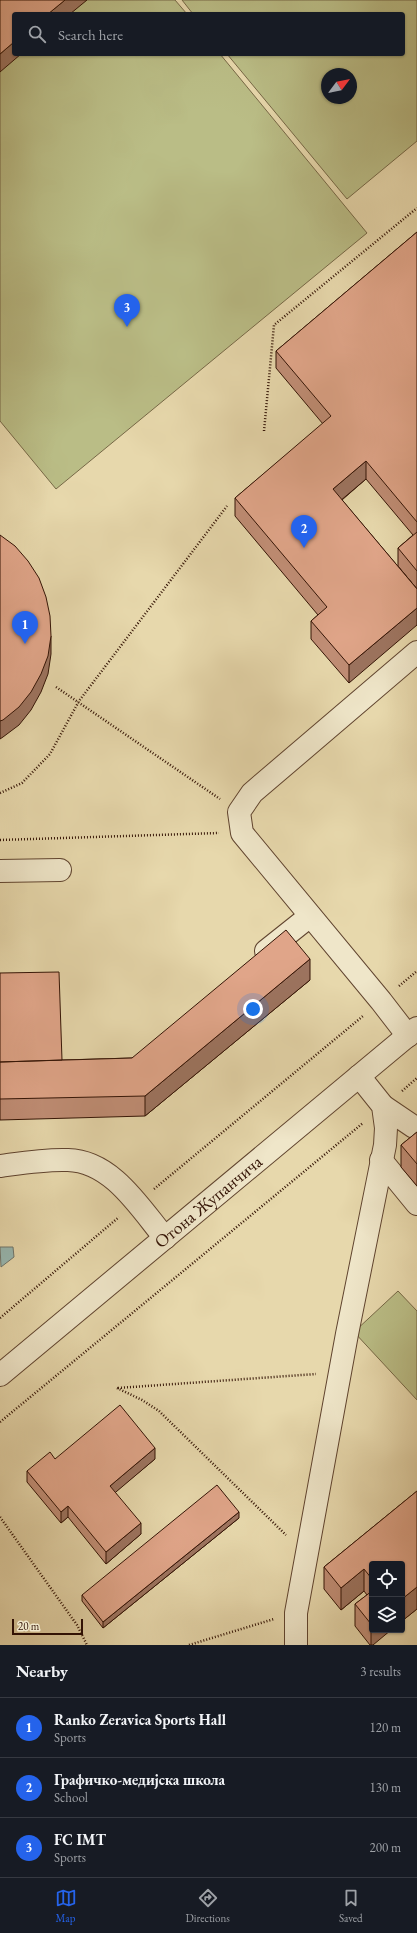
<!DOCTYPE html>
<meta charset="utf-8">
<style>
body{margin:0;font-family:"EB Garamond",serif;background:#242831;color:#f1f3f6}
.controls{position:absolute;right:12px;bottom:12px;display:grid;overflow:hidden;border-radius:4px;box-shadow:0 1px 3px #0004}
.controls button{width:36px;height:36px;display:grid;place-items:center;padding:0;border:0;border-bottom:1px solid #363941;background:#171b24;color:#f1f3f6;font:20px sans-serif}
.compass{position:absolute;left:321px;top:68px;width:36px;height:36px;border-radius:50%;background:#171b24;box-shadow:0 1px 3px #0004;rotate:58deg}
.scale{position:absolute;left:12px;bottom:10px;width:71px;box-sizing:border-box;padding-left:4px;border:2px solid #331305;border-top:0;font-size:11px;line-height:14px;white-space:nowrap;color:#331305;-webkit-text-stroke:3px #efe6c9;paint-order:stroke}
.you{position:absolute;left:253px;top:1009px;width:14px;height:14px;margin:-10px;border:3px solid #fff;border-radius:50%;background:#1a73e8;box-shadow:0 0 0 6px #1a73e833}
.badge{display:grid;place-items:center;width:26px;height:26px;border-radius:50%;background:#2563eb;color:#fff;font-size:13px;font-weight:700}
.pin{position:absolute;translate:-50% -33px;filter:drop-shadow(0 1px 2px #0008)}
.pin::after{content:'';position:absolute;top:21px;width:14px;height:12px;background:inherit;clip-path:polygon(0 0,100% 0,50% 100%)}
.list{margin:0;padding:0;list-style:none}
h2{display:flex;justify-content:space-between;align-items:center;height:52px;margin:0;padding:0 16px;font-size:17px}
h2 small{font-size:13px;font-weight:400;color:#9ea1a6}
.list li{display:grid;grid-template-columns:26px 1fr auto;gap:12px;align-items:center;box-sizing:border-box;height:60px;padding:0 16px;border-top:1px solid #363941}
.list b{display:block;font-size:15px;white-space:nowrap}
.list p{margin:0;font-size:13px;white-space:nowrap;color:#9ea1a6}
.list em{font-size:13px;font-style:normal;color:#9ea1a6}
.icon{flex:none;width:22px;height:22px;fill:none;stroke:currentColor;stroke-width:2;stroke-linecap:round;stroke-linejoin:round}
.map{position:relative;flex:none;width:417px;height:1645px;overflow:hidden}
.search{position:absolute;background:#171b24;box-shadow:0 1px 3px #0004;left:12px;right:12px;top:12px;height:44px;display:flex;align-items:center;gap:10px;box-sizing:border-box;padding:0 14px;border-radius:4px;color:#9ea1a6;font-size:15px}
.sheet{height:232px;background:#171b24}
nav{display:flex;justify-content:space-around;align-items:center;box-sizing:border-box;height:56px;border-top:1px solid #363941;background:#171b24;font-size:11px;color:#9ea1a6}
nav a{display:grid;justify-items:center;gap:2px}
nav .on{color:#2563eb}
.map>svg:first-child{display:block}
</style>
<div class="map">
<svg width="417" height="1645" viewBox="0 0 417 1645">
<rect width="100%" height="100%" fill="#e7d8ac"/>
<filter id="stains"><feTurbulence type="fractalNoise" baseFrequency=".005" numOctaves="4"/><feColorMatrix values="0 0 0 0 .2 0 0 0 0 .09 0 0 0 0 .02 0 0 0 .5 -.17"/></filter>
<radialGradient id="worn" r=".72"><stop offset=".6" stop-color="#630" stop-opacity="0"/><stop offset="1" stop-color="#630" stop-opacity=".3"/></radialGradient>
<!-- green -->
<path fill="#babd86" stroke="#766846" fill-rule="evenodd" d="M5 0H175L187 14H14V54H220L367 233 56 489 0 421V4Z
M182 0H417V141L347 199 227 54H403V14H193ZM327 74H351V98H327Z
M398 1291 417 1311V1400L354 1332Z"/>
<!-- water -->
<path fill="#98b8b1" stroke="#70766c" d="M0 1247H13L14 1257 1 1267Z"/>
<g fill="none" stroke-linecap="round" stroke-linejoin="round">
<!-- minor casing -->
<g stroke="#60442f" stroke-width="24">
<g id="minor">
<path d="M0 871 60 870"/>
<path d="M266 951 310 916"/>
<path d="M408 1036 381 1001 242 833 239 812 252 793 417 652"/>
<path d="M383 1106 414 1127H417"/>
<path d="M381 1160 417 1204"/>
<path d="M0 1166C22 1163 45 1159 68 1160 112 1161 140 1208 165 1238"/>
<path id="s1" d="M0 1375 417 1028"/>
<path d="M296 1645V1613L347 1334 385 1145 386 1128 383 1106 359 1076"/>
</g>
</g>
<!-- path -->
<path stroke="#331305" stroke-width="2.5" stroke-dasharray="1 2" stroke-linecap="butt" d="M264 431 274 325 417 208
M56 687 220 799
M0 793 22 783 50 754 79 701 227 506
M0 840 219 833
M399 986 417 971
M402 1091 417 1078
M154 1189 363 1016
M0 1318 119 1217
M117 1388 142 1400 159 1411 286 1535
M118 1388 316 1374
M0 1422 363 1123
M0 1517 77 1625 87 1645
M189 1645 274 1619"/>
<!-- minor -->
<use href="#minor" stroke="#efe6c9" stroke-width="22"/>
</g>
<!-- wall -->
<path fill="#c18e76" stroke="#331305" d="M417 232V589L398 566V548L413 535 366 479 342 500 417 589 349 683 311 639V621L318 615 235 516V498L323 424 276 368V351Z
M0 973 62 1060 132 1058 310 980 145 1116 0 1120Z
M417 1132V1186L401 1167V1145Z
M55 1459H155L115 1492 141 1534 106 1564 68 1517 61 1523 27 1482V1471Z
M417 1491V1609L402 1621 372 1564V1630L373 1645H370L355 1626V1604L367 1595 364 1591 341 1610 324 1589V1567Z
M239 1518 103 1628 82 1601V1595Z"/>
<!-- shaded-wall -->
<path fill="#9d7460" stroke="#331305" d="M65 0H87L70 14H48Z
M14 42V54H21L0 72V54Z
M366 461V479L333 507V489Z
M417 608V625L349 683V665Z
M51 636V654L48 674 41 692 31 710 19 725 3 737 0 739V721Z
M310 959V980L145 1116V1096Z
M155 1448V1459L110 1497V1486Z
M68 1506V1517L61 1523V1512Z
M239 1512V1518L103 1628V1622Z
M141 1523V1534L106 1564V1552Z
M364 1569V1591L341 1610V1588Z
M417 1587V1609L402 1621V1599Z
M371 1624H372V1630H391L373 1645H371Z"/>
<!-- building -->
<path fill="#e0a589" stroke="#331305" d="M0 0H65L48 14H14V42L0 54Z
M417 232V522L366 461 333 489 417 589V608L349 665 311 621 327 607 235 498 331 416 276 351Z
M417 532V571L398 548Z
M0 535 15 546 28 561 39 578 46 597 50 616 51 636 48 656 41 674 31 692 19 707 3 720 0 721Z
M286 930 310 959 145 1096 0 1099V1062L132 1058Z
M59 972 62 1060 0 1062V973Z
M417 1132V1164L401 1145Z
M120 1405 155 1448 110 1486 141 1523 106 1552 68 1506 61 1512 27 1471 50 1452 55 1459Z
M217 1485 239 1512 103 1622 82 1595Z
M417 1491V1587L402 1599V1564H372V1579L364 1569 341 1588 324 1567Z
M372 1591V1624H371L355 1604Z"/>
<g text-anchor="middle" stroke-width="3" stroke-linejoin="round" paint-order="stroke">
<!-- street labels -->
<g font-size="18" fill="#331305" stroke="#efe6c9">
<text dy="6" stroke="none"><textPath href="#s1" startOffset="271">Отона Жупанчича</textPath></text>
</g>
</g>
<rect width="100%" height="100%" filter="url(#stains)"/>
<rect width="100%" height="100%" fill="url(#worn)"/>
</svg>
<div class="controls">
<button><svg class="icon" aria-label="locate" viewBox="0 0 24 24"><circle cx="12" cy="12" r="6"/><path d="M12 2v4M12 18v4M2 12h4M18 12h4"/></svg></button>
<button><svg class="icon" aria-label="layers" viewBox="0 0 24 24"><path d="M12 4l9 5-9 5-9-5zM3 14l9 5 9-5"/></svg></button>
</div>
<svg class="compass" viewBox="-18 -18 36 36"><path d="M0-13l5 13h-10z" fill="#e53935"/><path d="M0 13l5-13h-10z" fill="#9ea1a6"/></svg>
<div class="scale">20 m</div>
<div class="you"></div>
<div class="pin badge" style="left:25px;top:644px">1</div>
<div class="pin badge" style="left:304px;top:548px">2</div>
<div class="pin badge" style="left:127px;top:327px">3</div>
<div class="search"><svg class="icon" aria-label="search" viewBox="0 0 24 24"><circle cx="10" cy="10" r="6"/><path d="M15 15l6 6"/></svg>Search here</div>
</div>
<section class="sheet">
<h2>Nearby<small>3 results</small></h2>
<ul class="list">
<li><span class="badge">1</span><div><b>Ranko Zeravica Sports Hall</b><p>Sports</p></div><em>120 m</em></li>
<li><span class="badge">2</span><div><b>Графичко-медијска школа</b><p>School</p></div><em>130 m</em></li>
<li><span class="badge">3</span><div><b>FC IMT</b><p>Sports</p></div><em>200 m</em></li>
</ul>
</section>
<nav>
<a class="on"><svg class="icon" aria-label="map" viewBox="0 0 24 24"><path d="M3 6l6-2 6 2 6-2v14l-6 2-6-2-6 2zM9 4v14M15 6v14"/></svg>Map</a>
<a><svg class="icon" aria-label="directions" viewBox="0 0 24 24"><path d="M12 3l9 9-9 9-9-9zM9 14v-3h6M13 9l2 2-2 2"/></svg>Directions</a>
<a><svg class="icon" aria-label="saved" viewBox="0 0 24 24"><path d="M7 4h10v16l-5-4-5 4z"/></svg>Saved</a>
</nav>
